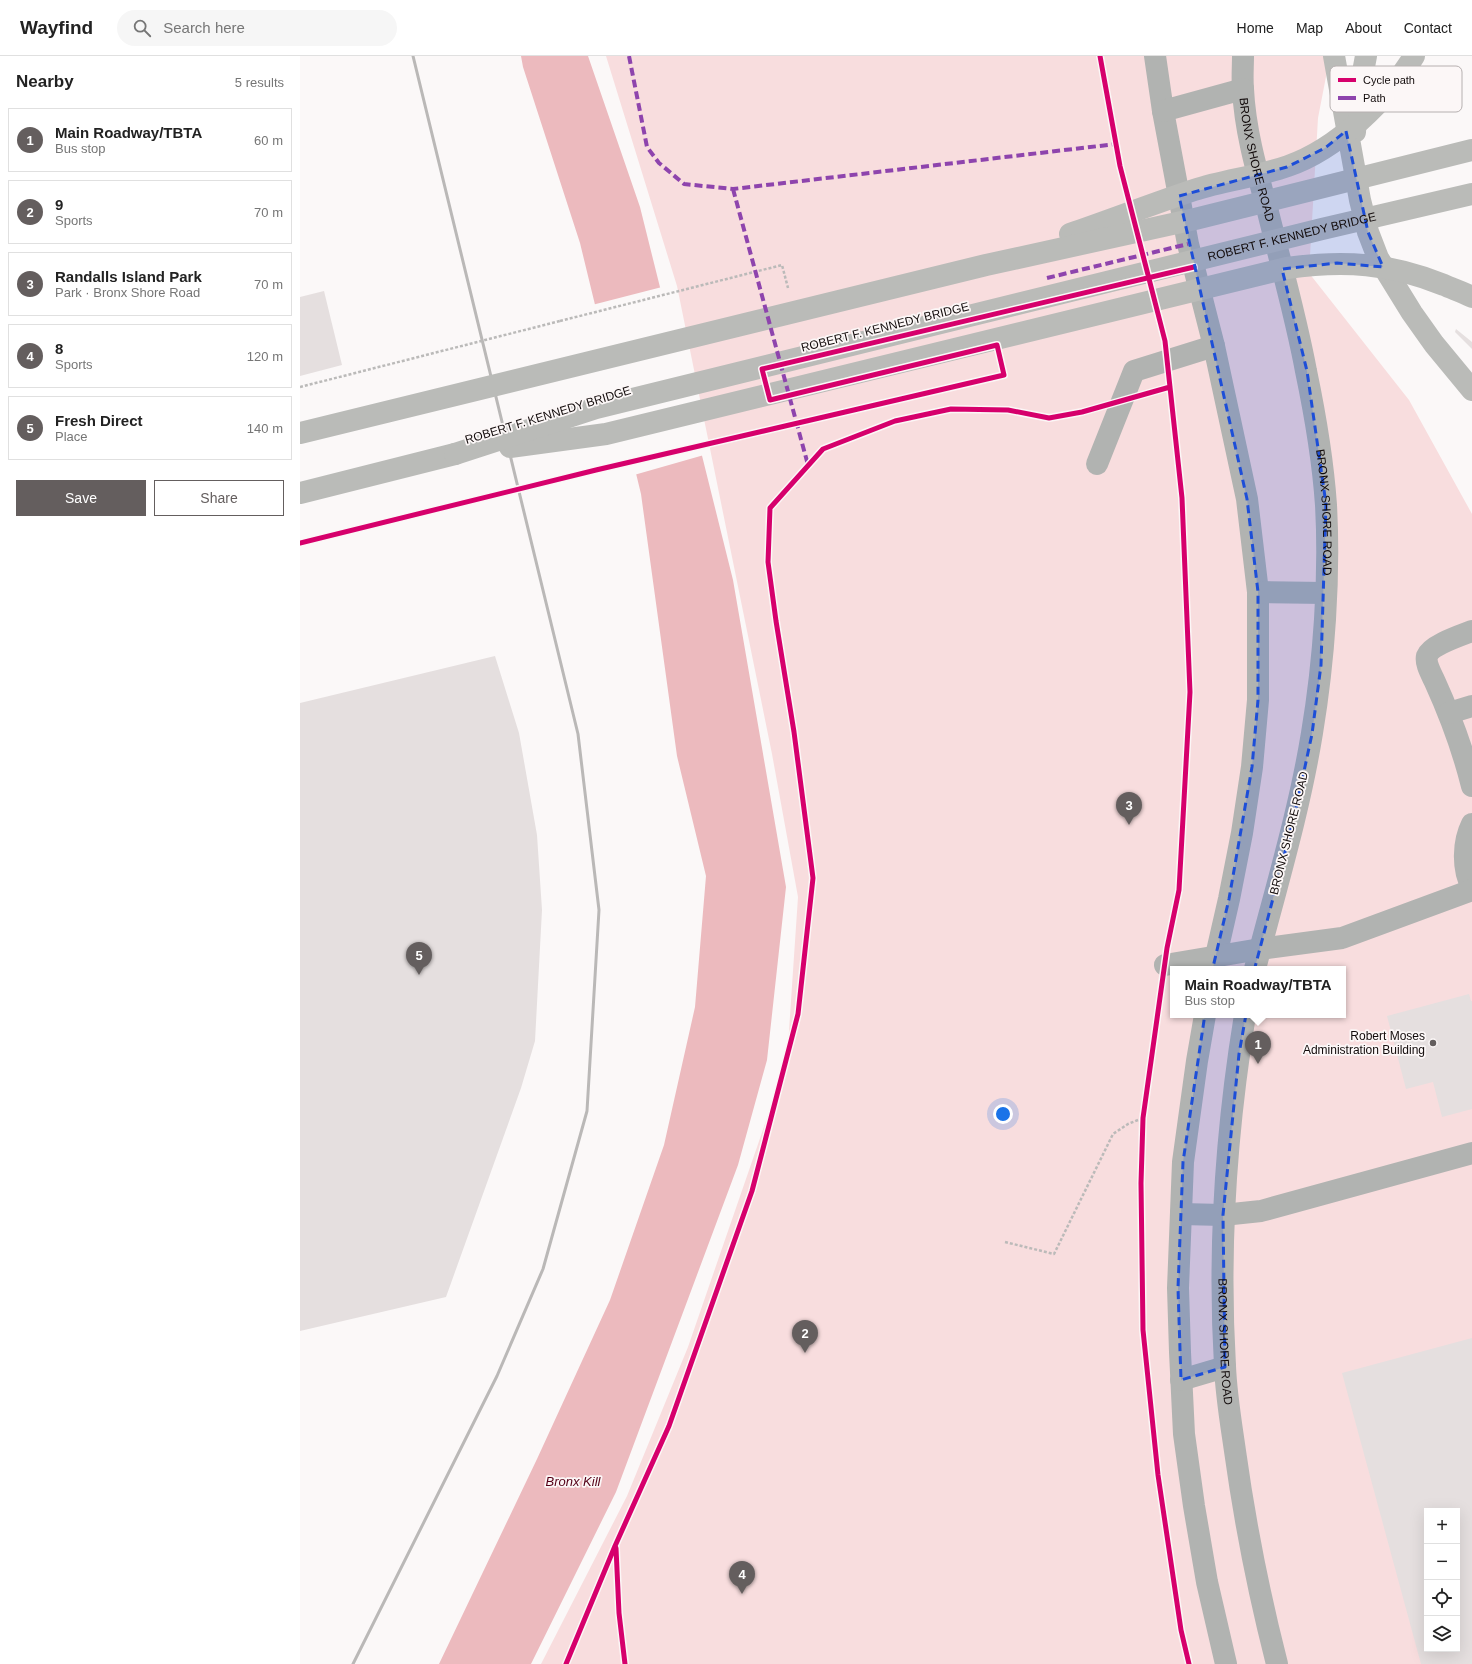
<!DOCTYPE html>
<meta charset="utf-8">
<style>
body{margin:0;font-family:Helvetica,sans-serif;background:#f6f6f6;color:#222}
.controls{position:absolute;right:12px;bottom:12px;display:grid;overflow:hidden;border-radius:0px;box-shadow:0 4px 16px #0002}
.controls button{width:36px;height:36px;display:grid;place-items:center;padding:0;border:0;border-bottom:1px solid #e0e0e0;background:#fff;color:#222;font:20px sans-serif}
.you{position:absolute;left:703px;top:1058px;width:14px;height:14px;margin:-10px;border:3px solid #fff;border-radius:50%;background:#1a73e8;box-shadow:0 0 0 6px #1a73e833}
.badge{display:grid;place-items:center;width:26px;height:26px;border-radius:50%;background:#645e5e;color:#fff;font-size:13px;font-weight:700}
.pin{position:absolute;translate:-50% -33px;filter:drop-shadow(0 1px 2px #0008)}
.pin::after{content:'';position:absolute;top:21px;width:14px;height:12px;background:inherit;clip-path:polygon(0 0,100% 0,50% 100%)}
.popup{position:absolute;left:870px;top:910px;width:176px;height:52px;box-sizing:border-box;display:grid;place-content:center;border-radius:0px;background:#fff;filter:drop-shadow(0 1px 3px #0005);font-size:13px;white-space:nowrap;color:#767676}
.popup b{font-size:15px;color:#222}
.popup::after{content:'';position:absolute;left:50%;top:100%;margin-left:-8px;border:8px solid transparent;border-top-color:#fff}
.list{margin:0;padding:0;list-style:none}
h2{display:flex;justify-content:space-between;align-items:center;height:52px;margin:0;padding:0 16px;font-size:17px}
h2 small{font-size:13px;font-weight:400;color:#767676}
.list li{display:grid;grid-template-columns:26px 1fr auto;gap:12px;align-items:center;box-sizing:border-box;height:64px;margin:0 8px 8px;padding:0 8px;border:1px solid #e0e0e0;border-radius:0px}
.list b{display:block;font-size:15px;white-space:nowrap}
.list p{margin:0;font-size:13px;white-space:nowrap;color:#767676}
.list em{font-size:13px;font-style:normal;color:#767676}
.actions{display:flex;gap:8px;padding:12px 16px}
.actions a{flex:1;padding:9px 0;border:1px solid #645e5e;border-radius:0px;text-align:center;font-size:14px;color:#645e5e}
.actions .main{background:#645e5e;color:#fff}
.icon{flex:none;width:22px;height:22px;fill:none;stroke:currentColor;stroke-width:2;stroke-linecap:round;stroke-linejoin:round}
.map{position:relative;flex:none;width:1172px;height:1608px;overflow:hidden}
header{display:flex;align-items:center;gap:24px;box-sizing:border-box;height:56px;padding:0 20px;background:#fff;border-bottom:1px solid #e0e0e0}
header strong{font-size:19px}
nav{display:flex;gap:22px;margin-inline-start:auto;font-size:14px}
.search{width:280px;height:36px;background:#f6f6f6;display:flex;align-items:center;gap:10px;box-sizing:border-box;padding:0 14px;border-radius:22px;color:#767676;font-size:15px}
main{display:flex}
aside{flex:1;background:#fff}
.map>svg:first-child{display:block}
</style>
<header>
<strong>Wayfind</strong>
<div class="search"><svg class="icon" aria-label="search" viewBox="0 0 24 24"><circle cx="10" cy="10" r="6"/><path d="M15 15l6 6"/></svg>Search here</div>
<nav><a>Home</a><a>Map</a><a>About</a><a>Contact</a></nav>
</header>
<main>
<aside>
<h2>Nearby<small>5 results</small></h2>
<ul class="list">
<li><span class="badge">1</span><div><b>Main Roadway/TBTA</b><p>Bus stop</p></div><em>60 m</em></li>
<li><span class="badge">2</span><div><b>9</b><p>Sports</p></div><em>70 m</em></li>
<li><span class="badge">3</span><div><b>Randalls Island Park</b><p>Park · Bronx Shore Road</p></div><em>70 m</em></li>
<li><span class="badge">4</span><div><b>8</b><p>Sports</p></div><em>120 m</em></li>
<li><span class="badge">5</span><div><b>Fresh Direct</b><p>Place</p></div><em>140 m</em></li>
</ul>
<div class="actions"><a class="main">Save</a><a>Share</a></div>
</aside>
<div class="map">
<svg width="1172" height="1608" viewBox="0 0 1172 1608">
<rect width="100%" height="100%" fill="#fbf8f8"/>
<!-- green -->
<path fill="#f8ddde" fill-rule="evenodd" d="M306 0H1030L1018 62 1009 217 1109 344 1172 458V1608H241L327 1440 388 1291 487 1004 498 841 472 698 377 230ZM873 913H1043V959H873ZM1127 1455H1157V1593H1127Z"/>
<!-- water -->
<path fill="#ecbabe" d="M221 0H288L340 151 433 524 486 831 467 1004 438 1109 316 1436 231 1608H139L237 1403 310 1244 364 1089 395 951 406 820 377 700 341 438 280 187 223 11Z"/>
<!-- pier -->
<path fill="#fbf8f8" d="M362 231 404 399 334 419 292 249Z"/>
<!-- building -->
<path fill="#e5dfdf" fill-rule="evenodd" d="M24 235 42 309 0 320V241Z
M1156 273 1172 286V293L1155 276Z
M195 600 219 677 237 779 242 854 235 985 221 1032 146 1241 0 1275V647Z
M1169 938 1171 945H1172V1053L1142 1061 1133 1026 1106 1033 1087 960Z
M1172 1282V1608H1121L1042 1317ZM1127 1455H1157V1593H1127Z"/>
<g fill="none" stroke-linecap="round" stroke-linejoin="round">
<!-- path -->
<path stroke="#bbbab9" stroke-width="2.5" stroke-dasharray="3 2" stroke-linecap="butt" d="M260 265 482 209 488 232
M705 1186 754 1198 813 1078 828 1068 843 1062"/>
<!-- minor -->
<g stroke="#b1b3b1" stroke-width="22">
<path d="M855 0 863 55 888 188 914 290 947 443 958 536V644L952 711 942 777 929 843 913 913"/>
<path id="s1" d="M943 0C943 11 942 22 943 33 945 75 957 116 968 156 981 209 996 261 1006 315 1015 358 1023 406 1026 449 1030 522 1024 605 1012 677 999 757 975 835 955 913"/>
<path d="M863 55 943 33"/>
<path d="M797 408 834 315 914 290"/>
<path d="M958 536 1025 537"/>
<path d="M1172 575C1162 579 1131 589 1127 600 1125 608 1132 619 1135 626 1150 659 1163 694 1172 730"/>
<path d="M1149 657 1172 650"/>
<path d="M1172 768C1163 786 1162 813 1172 831"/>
<path d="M865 909 960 893 1042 882 1172 834"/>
<path d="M905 959 897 1005 883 1106 878 1232 880 1296 884 1378 894 1450 907 1526 926 1608"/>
<path id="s2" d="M945 959C926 1075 918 1193 925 1310 926 1338 931 1367 935 1395 945 1467 959 1538 977 1608"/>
<path d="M881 1158 923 1159 961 1155 1172 1097"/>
<path d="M881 1324 925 1311"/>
</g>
<!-- highway -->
<path stroke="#babbb8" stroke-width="22" d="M1034 0 1060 144 1068 176 1078 202 1112 257 1134 288 1172 334
M1055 76 1057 48 1066 0
M0 437 155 398"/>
<!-- rail -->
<path stroke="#bab8b7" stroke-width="3" d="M53 1608 197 1320 243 1213 287 1055 299 854 278 678 113 0"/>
<!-- path-bridge -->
<path stroke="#bbbab9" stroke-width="2.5" stroke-dasharray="3 2" stroke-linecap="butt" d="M0 331 260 265"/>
<!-- highway-bridge -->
<g stroke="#babbb8" stroke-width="22">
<path d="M770 178C811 164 852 148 894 134 924 124 957 121 988 110 1037 93 1088 44 1114 0"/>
<path d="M0 377 686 209 895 163 1172 94"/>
<path d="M210 391 306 378 987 212C1044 204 1090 207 1144 229 1153 233 1163 236 1172 241"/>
<path id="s3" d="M155 398 296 352 1022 173 1172 138"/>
</g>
<!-- quiet -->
<path stroke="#8e44ad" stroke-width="4" stroke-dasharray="8 4" stroke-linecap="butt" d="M329 0 347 91 359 107 384 128 433 133 816 88
M433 133 508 409
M747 222 888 188"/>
<!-- cycleway casing -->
<g stroke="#fcf7f7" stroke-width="8">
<path id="cycleway" d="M800 0 820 110 865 285 882 442 890 636 879 834 867 892 843 1062 841 1127 843 1274 858 1419 881 1574 889 1608
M0 487 296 414 704 319 697 289 470 344 462 313 894 211
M316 1492 319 1557 325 1608
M266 1608 315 1490 369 1370 452 1135 498 958 513 822 494 676 476 565 468 506 470 452 523 393 595 365 651 353 708 354 749 362 782 356 870 331"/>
</g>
<!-- cycleway -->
<use href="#cycleway" stroke="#d6006c" stroke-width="5"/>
</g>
<!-- marked area -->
<path fill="#1d4ed8" fill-opacity="0.2" stroke="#1d4ed8" stroke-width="3" stroke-dasharray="8 5" stroke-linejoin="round" d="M1046 75 1068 176 1083 211 1037 207 982 213 1007 315 1026 448 1021 609 1012 678 994 762 953 919 939 998 923 1159 925 1311 881 1324 878 1232 883 1106 910 924 929 843 952 711 958 644V536L947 443 879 140 987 111 1025 92Z"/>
<!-- markers -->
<circle fill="#645e5e" stroke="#fcf7f7" stroke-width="1.5" cx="1133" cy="987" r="4"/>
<g text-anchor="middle" stroke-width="3.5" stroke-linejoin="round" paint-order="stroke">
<!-- street labels -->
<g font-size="12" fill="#120b0b" stroke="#fcf7f7">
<text dy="4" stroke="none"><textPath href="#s1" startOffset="105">BRONX SHORE ROAD</textPath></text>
<text dy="4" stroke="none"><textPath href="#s3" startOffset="865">ROBERT F. KENNEDY BRIDGE</textPath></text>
<text transform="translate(585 271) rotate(-14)" y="4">ROBERT F. KENNEDY BRIDGE</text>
<text transform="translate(248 359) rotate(-17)" y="4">ROBERT F. KENNEDY BRIDGE</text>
<text dy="4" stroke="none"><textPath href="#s1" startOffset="465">BRONX SHORE ROAD</textPath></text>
<text transform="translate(989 777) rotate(-76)" y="4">BRONX SHORE ROAD</text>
<text dy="4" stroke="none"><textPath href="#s2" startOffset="328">BRONX SHORE ROAD</textPath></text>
</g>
<!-- poi labels -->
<g font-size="12" fill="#120b0b" stroke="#fcf7f7" text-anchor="end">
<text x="1125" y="984">Robert Moses<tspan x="1125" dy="14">Administration Building</tspan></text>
</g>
<!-- water labels -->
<g font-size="13" font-style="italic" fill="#550017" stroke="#fcf7f7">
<text x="273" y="1430">Bronx Kill</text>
</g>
</g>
<!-- legend -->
<rect x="1030" y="10" width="132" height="46" rx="6" fill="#fcf7f7" stroke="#b6b0b0" stroke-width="1"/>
<rect x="1038" y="22" width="18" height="4" fill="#d6006c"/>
<rect x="1038" y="40" width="18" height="4" fill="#8e44ad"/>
<g font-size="11" fill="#120b0b">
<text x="1063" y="28">Cycle path</text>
<text x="1063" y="46">Path</text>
</g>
</svg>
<div class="controls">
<button>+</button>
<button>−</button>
<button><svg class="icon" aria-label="locate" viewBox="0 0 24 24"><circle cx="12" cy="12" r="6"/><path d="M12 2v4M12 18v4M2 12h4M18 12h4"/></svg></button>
<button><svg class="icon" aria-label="layers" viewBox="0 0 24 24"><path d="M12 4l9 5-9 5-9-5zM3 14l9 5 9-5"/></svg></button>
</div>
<div class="you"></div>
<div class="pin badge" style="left:958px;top:1008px">1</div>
<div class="popup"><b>Main Roadway/TBTA</b>Bus stop</div>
<div class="pin badge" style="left:505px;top:1297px">2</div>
<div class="pin badge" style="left:829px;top:769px">3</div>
<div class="pin badge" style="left:442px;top:1538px">4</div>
<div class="pin badge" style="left:119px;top:919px">5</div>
</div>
</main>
